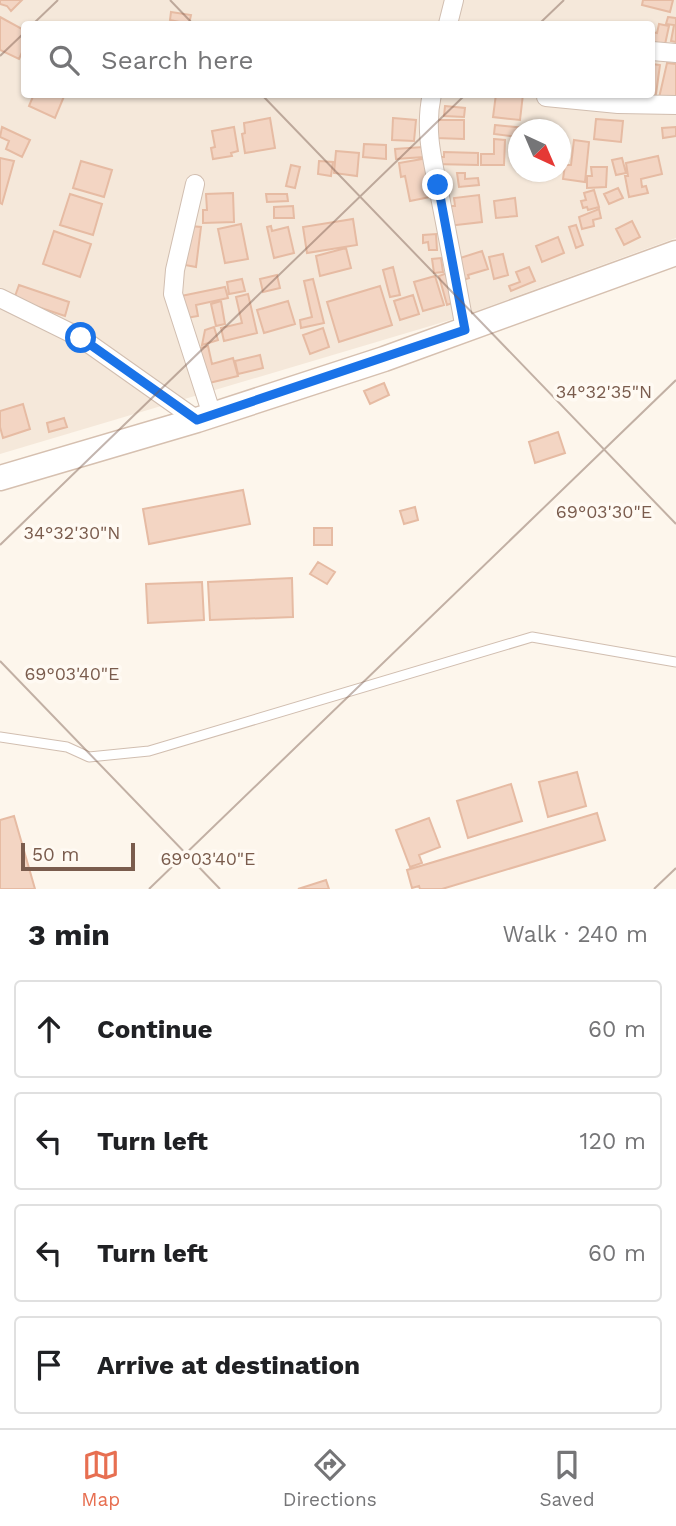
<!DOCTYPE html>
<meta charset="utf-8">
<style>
body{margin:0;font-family:"Work Sans",sans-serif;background:#f6f6f6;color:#202124}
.compass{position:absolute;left:508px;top:119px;width:63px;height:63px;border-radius:50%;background:#fff;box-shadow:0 2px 5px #0004;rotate:136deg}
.scale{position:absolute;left:21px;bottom:18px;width:114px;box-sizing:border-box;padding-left:7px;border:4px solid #7a5c4d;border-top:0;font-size:19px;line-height:24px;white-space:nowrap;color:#7a5c4d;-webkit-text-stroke:5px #fffaf3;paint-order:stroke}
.stop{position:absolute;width:21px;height:21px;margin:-16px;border:5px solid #1a73e8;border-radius:50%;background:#fff}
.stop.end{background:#1a73e8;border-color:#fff;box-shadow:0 2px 7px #0008}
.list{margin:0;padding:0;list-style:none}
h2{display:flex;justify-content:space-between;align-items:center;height:91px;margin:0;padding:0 28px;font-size:30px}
h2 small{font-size:23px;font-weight:400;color:#757577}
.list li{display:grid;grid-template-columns:46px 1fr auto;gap:21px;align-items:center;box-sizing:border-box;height:98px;margin:0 14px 14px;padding:0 14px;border:2px solid #e0e0e0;border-radius:7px}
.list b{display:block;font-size:26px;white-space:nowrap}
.list em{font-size:23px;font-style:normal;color:#757577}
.icon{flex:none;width:38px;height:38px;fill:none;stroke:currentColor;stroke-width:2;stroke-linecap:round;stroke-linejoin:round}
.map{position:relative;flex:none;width:676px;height:889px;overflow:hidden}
.search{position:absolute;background:#fff;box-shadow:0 2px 5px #0004;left:21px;right:21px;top:21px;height:77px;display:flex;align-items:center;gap:18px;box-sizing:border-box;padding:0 24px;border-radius:7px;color:#757577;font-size:26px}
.sheet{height:539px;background:#fff}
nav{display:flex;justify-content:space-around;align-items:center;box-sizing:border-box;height:98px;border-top:2px solid #e0e0e0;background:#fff;font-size:19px;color:#757577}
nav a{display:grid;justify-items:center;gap:4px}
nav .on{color:#e76f51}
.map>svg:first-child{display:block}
</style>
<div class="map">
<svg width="676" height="889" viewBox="0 0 676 889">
<rect width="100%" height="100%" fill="#fdf6ec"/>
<!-- residential -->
<path fill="#f5e8da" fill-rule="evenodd" d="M0 0H676V238L457 318 0 454ZM24 24H652V94H24ZM518 130H560V172H518Z"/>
<!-- building -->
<path fill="#f3d5c3" stroke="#e6bba3" stroke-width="2" d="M0 0H22L11 11 7 6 0 4Z
M643 0H673L670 12 642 5Z
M171 12 191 15 189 24 170 20Z
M0 17 24 30V48L19 59 0 50Z
M668 17 676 18V42L671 41 674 25 666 24Z
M659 24 669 26 664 49 652 47V32L657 33Z
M667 63 676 64V97L659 98Z
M652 64 660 65 655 101 628 97V94H652Z
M34 94H65L55 118 29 106Z
M496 94H523L520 120 493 117Z
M445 106 465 108 464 117 444 116Z
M270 118 275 148 245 153 242 134 245 133 244 123Z
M393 118 416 120 414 141 392 140Z
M596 119 623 121 621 142 594 139Z
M437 120H464V139L436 138Z
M495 125 525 128V130H518V137L494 134Z
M2 127 30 140 22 157 6 149 9 141 0 137Z
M234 127 238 151 231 153 232 156 213 159 211 148 215 147 212 131Z
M676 127V136L663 138 662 128Z
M494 139 505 140 504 165H481V154H494Z
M574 140 589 142 585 182 563 179 565 165H571Z
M364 144 386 145V159L363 157Z
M423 147 424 157 396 159 395 149Z
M336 151 359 153 357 176 334 173Z
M444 152 478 153V165L433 164 434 157H444Z
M658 156 662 174 641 179 642 187 646 186 648 193 629 197 625 176H628L626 163Z
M0 158 14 161 2 204 0 203Z
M428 158 435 196 410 201 405 176 401 177 399 163Z
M622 158 626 173 616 175 612 160Z
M81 161 112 170 104 197 73 188Z
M319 161 333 162 331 176 318 174Z
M291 165 300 167 295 188 286 186Z
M591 167H607L606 187 587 188V176H592Z
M457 173H465V179L478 178 479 185 459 187Z
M618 188 623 198 609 204 604 194Z
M594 190 599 207 588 210 587 207 583 208 581 201 586 200 584 193Z
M233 193 234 222 203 223V210H207L206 194Z
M70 194 102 204 93 235 60 225Z
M266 194H287L288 201 267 202Z
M479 195 482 222 448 226 446 206H455L454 198Z
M515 198 517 216 496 218 494 201Z
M293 206 294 218H274V207Z
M599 209 601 218 593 220 594 226 582 229 579 217Z
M353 219 357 245 307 253 303 227Z
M632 221 640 237 624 245 616 229Z
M241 224 248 259 225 263 218 229Z
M576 225 583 245 576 248 569 227Z
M190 226 201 227 196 267 185 265Z
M271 226 272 231 288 227 294 253 274 258 267 227Z
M54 231 91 244 80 277 43 264Z
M436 234 437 250H429L428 242 423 243V235Z
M558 237 564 253 542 262 536 246Z
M346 248 351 268 320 276 316 256Z
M482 251 488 269 468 275 469 278 460 281 454 260Z
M503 254 508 275 494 279 489 257Z
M441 258 443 272 434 273 432 259Z
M393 267 400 295 390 297 383 270Z
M529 267 535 281 511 291 509 286 520 282 516 272Z
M447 273 455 302 447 305 439 276Z
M277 275 280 288 263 292 260 279Z
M435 276 444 305 423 311 414 282Z
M242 279 245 291 229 294 227 282Z
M313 279 324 323 301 328 300 320 312 317 304 281Z
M19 285 69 302 65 316 14 299Z
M380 286 392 325 339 342 327 302Z
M225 287 228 298 196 305 198 316 186 318 181 296Z
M248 294 257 333 224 341 221 328 242 323 236 297Z
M413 295 419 314 400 320 394 301Z
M221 301 225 324 216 326 211 304Z
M288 301 295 324 264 333 257 310Z
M214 327 218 340 202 345 205 330Z
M323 328 329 347 310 354 303 335Z
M208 346 212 364 233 358 238 376 205 384 196 349Z
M260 355 263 368 238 374 235 361Z
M384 383 389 395 370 404 364 391Z
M23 404 30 429 3 438 0 427V411Z
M64 418 67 427 49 432 47 423Z
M558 432 565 453 535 463 529 442Z
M243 490 250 524 149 544 143 509Z
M415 507 418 520 404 524 400 511Z
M314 528H332V545H314Z
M318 562 335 572 327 584 310 574Z
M292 578 293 617 210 620 208 582Z
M202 582 204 620 148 623 146 584Z
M577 772 586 806 548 817 539 782Z
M511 784 522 821 468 838 457 801Z
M597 813 605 840 442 889H420L419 886 412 888 407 870Z
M14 816 35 889H0V820Z
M429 818 440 847 419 855 422 863 410 867 396 830Z
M326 880 329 889H298Z"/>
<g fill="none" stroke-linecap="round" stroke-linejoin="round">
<!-- service casing -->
<g stroke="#d1beb0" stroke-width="11">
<path id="service" d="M0 737 67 747 89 757 149 751 532 637 676 662"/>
</g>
<!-- minor casing -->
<g stroke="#d1beb0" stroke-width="20">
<path id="minor" d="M448 24 454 0
M652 51 676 53
M432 94C423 135 435 168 442 207 450 248 458 289 465 330
M546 97 618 104 676 105
M195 184 175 270 173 294 212 415
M0 298 81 338 197 420"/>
</g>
<!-- secondary casing -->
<g stroke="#d6c0b0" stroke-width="27">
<path id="secondary" d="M0 478 197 420 384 359 676 253"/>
</g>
<!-- service -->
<use href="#service" stroke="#fff" stroke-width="9"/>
<!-- minor -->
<use href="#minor" stroke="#fff" stroke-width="18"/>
<!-- secondary -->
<use href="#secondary" stroke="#fff" stroke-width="24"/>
</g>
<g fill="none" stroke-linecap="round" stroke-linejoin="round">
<!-- route -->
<path stroke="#1a73e8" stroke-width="9" d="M81 338 197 420 465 330 438 185"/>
</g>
<!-- ticks -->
<path fill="none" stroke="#7a5c4d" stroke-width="2" stroke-opacity="0.45" d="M170 0 193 24M33 24 58 0M539 24 564 0M0 56 24 33M261 94 676 524M0 545 466 94M0 661 220 889M149 889 676 380M654 889 676 868"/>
<g font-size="18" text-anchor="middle" fill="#7a5c4d" stroke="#fffaf3" stroke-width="7" stroke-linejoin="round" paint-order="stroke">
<text x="604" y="398">34°32'35"N</text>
<text x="604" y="518">69°03'30"E</text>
<text x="72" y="539">34°32'30"N</text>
<text x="72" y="680">69°03'40"E</text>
<text x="208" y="865">69°03'40"E</text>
</g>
</svg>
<svg class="compass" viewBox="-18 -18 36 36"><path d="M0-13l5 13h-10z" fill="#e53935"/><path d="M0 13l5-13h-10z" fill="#757577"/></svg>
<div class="scale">50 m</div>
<div class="stop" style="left:81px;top:338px"></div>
<div class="stop end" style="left:438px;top:185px"></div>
<div class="search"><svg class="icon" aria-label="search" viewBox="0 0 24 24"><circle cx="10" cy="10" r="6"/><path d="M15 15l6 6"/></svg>Search here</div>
</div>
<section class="sheet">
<h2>3 min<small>Walk · 240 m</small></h2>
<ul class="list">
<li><svg class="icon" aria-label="ahead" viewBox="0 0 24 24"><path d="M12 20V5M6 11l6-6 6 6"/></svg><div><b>Continue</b></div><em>60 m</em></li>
<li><svg class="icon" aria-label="left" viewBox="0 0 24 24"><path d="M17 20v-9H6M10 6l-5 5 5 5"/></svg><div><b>Turn left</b></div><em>120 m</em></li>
<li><svg class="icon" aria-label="left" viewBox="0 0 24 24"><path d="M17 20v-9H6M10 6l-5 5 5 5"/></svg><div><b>Turn left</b></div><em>60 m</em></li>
<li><svg class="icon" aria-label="arrive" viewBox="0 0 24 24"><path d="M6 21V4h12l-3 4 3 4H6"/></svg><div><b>Arrive at destination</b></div></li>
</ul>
</section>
<nav>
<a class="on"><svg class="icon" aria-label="map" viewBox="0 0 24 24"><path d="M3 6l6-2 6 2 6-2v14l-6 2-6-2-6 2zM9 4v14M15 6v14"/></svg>Map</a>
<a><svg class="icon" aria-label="directions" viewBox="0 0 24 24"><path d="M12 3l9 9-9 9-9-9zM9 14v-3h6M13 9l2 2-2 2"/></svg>Directions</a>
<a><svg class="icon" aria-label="saved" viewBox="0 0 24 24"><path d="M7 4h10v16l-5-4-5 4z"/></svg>Saved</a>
</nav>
